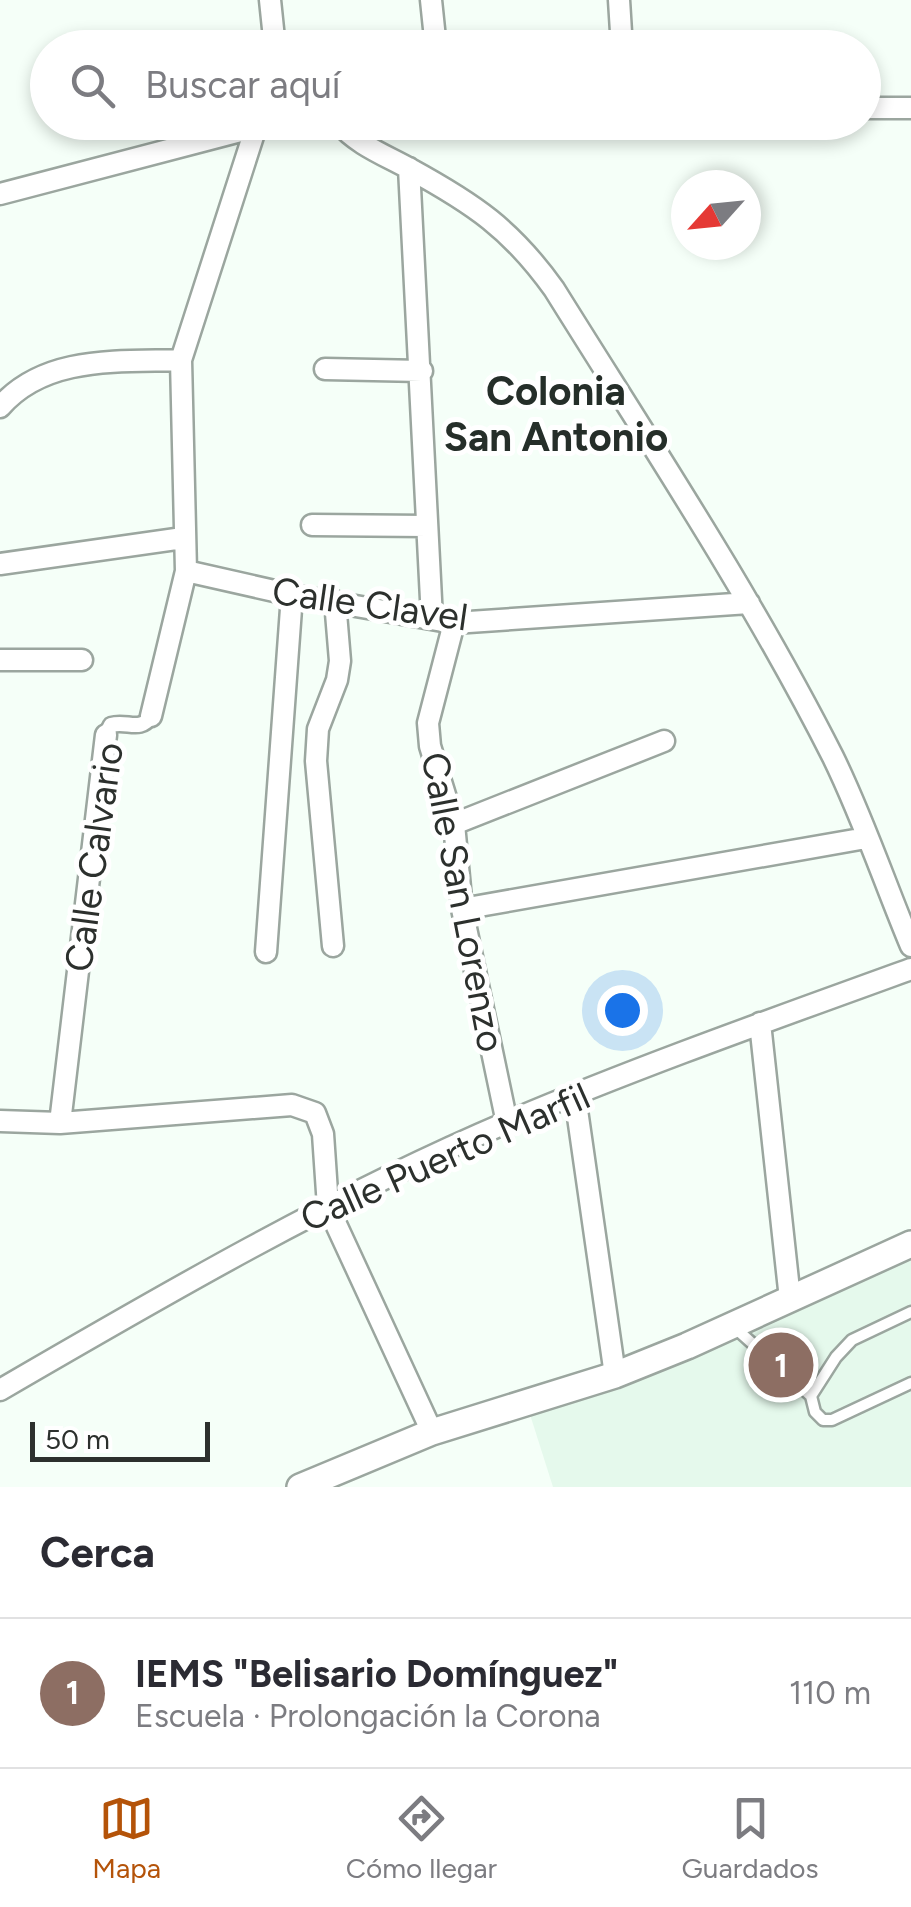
<!DOCTYPE html>
<html lang="es">
<meta charset="utf-8">
<style>
body{margin:0;font-family:Figtree,sans-serif;background:#f7f7f7;color:#2b2b33}
.compass{position:absolute;left:671px;top:170px;width:90px;height:90px;border-radius:50%;background:#fff;box-shadow:0 5px 15px #0003;rotate:243deg}
.scale{position:absolute;left:30px;bottom:25px;width:180px;box-sizing:border-box;padding-left:10px;border:5px solid #2c302d;border-top:0;font-size:28px;line-height:35px;white-space:nowrap;color:#2c302d;-webkit-text-stroke:8px #fff;paint-order:stroke}
.you{position:absolute;left:622px;top:1010px;width:35px;height:35px;margin:-25px;border:8px solid #fff;border-radius:50%;background:#1a73e8;box-shadow:0 0 0 15px #1a73e833}
.badge{display:grid;place-items:center;width:65px;height:65px;border-radius:50%;background:#b45309;color:#fff;font-size:32px;font-weight:700}
.pin{position:absolute;translate:-50% -50%;border:5px solid #fff;box-shadow:0 2px 10px #0006}
.list{margin:0;padding:0;list-style:none}
h2{display:flex;justify-content:space-between;align-items:center;height:130px;margin:0;padding:0 40px;font-size:42px}
h2 small{font-size:32px;font-weight:400;color:#7c7c81}
.list li{display:grid;grid-template-columns:65px 1fr auto;gap:30px;align-items:center;box-sizing:border-box;height:150px;padding:0 40px;border-top:2px solid #e1e1e2}
.list b{display:block;font-size:38px;white-space:nowrap}
.list p{margin:0;font-size:32px;white-space:nowrap;color:#7c7c81}
.list em{font-size:32px;font-style:normal;color:#7c7c81}
.icon{flex:none;width:55px;height:55px;fill:none;stroke:currentColor;stroke-width:2;stroke-linecap:round;stroke-linejoin:round}
.map{position:relative;flex:none;width:911px;height:1487px;overflow:hidden}
.search{position:absolute;background:#fff;box-shadow:0 5px 15px #0003;left:30px;right:30px;top:30px;height:110px;display:flex;align-items:center;gap:25px;box-sizing:border-box;padding:0 35px;border-radius:55px;color:#7c7c81;font-size:38px}
.sheet{height:280px;background:#fff}
nav{display:flex;justify-content:space-around;align-items:center;box-sizing:border-box;height:140px;border-top:2px solid #e1e1e2;background:#fff;font-size:28px;color:#7c7c81}
nav a{display:grid;justify-items:center;gap:5px}
nav .on{color:#b45309}
.map>svg:first-child{display:block}
</style>
<div class="map">
<svg width="911" height="1487" viewBox="0 0 911 1487">
<rect width="100%" height="100%" fill="#f5fff8"/>
<!-- built -->
<path fill="#e5f9ec" d="M911 1244V1487H553L527 1405Z"/>
<g fill="none" stroke-linecap="round" stroke-linejoin="round">
<!-- service casing -->
<g stroke="#9ba69f" stroke-width="15">
<path id="service" d="M734 1327 811 1396 815 1412 823 1420H832L911 1383
M811 1396 836 1357 852 1340 911 1312"/>
</g>
<!-- pedestrian casing -->
<g stroke="#9ba69f" stroke-width="19">
<path id="pedestrian" d="M106 735 111 725C127 720 140 733 151 716"/>
</g>
<!-- minor casing -->
<g stroke="#9ba69f" stroke-width="25">
<path id="minor" d="M270 0 275 48
M431 0 436 48
M619 0 622 48
M864 108H911
M260 122 256 127 181 360 186 571 292 595 454 623 749 603
M338 122C357 145 385 155 410 169 474 204 511 229 554 289 650 443 751 595 833 757 863 818 885 884 911 946
M409 168 432 619
M0 194 256 127
M325 369 422 371
M0 407C45 355 119 362 181 360
M312 525 427 526
M0 564 183 538
M454 623 428 723 430 746 454 824 462 909 507 1123
M0 660H82
M151 716 186 571
M454 824 664 741
M462 909 866 838
M333 946 316 761 318 729 337 680 340 661 335 601
M266 952 292 595
M760 1023 790 1299
M575 1096 615 1375
M0 1121 60 1123 292 1105 315 1113 323 1134 328 1207 432 1432
M60 1123 106 735
M0 1390C165 1294 332 1197 508 1122 640 1066 776 1018 911 969"/>
</g>
<!-- tertiary casing -->
<g stroke="#9ba69f" stroke-width="30">
<path id="tertiary" d="M300 1487 432 1432 615 1375 687 1346 911 1244"/>
</g>
<!-- service -->
<use href="#service" stroke="#fff" stroke-width="10"/>
<!-- pedestrian -->
<use href="#pedestrian" stroke="#fff" stroke-width="14"/>
<!-- minor -->
<use href="#minor" stroke="#fff" stroke-width="20"/>
<!-- tertiary -->
<use href="#tertiary" stroke="#fff" stroke-width="25"/>
</g>
<g text-anchor="middle" stroke-width="10" stroke-linejoin="round" paint-order="stroke">
<!-- street labels -->
<g font-size="38" fill="#2c302d" stroke="#fff">
<text transform="translate(370 604) rotate(8)" y="13">Calle Clavel</text>
<text transform="translate(94 857) rotate(-82)" y="13">Calle Calvario</text>
<text transform="translate(463 902) rotate(79)" y="13">Calle San Lorenzo</text>
<text transform="translate(445 1157) rotate(-24)" y="13">Calle Puerto Marfil</text>
</g>
<!-- neighbourhood labels -->
<g font-size="40" font-weight="bold" fill="#252e29" stroke="#fff">
<text x="556" y="405">Colonia<tspan x="556" dy="46">San Antonio</tspan></text>
</g>
</g>
</svg>
<svg class="compass" viewBox="-18 -18 36 36"><path d="M0-13l5 13h-10z" fill="#e53935"/><path d="M0 13l5-13h-10z" fill="#7c7c81"/></svg>
<div class="scale">50 m</div>
<div class="you"></div>
<div class="pin badge" style="left:781px;top:1365px;background:#8d6e63">1</div>
<div class="search"><svg class="icon" aria-label="search" viewBox="0 0 24 24"><circle cx="10" cy="10" r="6"/><path d="M15 15l6 6"/></svg>Buscar aquí</div>
</div>
<section class="sheet">
<h2>Cerca<small></small></h2>
<ul class="list">
<li><span class="badge" style="background:#8d6e63">1</span><div><b>IEMS &quot;Belisario Domínguez&quot;</b><p>Escuela · Prolongación la Corona</p></div><em>110 m</em></li>
</ul>
</section>
<nav>
<a class="on"><svg class="icon" aria-label="map" viewBox="0 0 24 24"><path d="M3 6l6-2 6 2 6-2v14l-6 2-6-2-6 2zM9 4v14M15 6v14"/></svg>Mapa</a>
<a><svg class="icon" aria-label="directions" viewBox="0 0 24 24"><path d="M12 3l9 9-9 9-9-9zM9 14v-3h6M13 9l2 2-2 2"/></svg>Cómo llegar</a>
<a><svg class="icon" aria-label="saved" viewBox="0 0 24 24"><path d="M7 4h10v16l-5-4-5 4z"/></svg>Guardados</a>
</nav>
